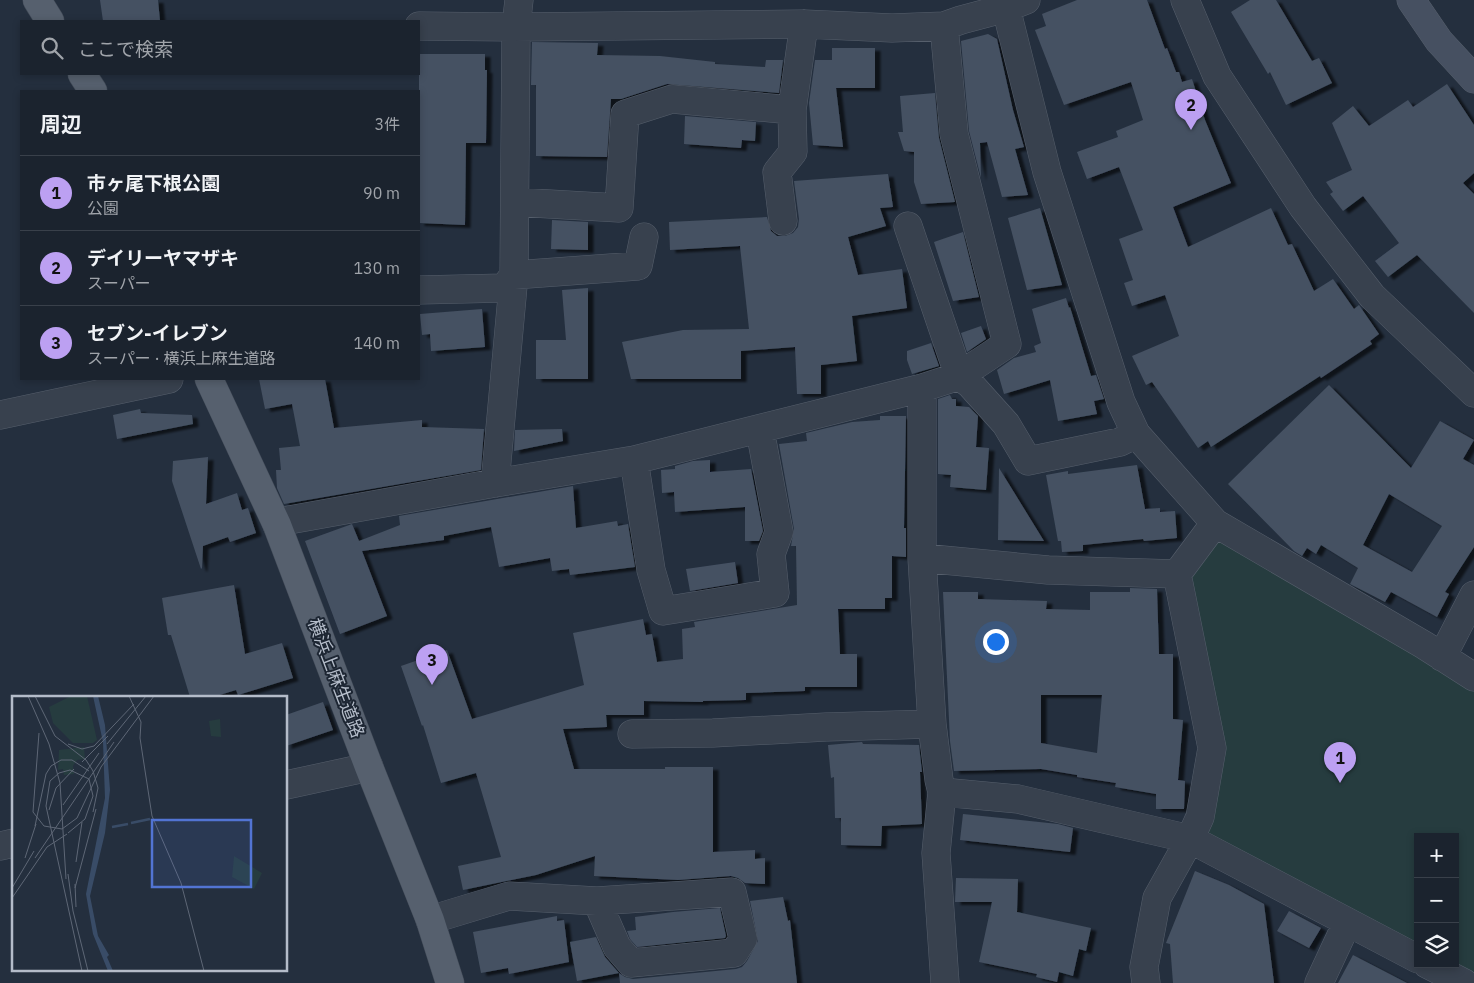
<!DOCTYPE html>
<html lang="ja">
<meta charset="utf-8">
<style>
body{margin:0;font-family:"IBM Plex Sans","Noto Sans JP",sans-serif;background:#242b36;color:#f1f3f6}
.controls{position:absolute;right:15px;bottom:15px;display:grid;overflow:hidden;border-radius:0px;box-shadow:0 2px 8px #0003}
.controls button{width:45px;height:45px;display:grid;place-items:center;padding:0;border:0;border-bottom:1px solid #39404a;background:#1b232e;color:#f1f3f6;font:25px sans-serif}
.you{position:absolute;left:995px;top:641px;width:18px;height:18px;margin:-12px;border:4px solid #fff;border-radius:50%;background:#1a73e8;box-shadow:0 0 0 8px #1a73e833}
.badge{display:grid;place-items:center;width:32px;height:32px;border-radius:50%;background:#bca0f2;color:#111;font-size:16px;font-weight:700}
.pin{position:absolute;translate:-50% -41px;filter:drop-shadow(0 1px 2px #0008)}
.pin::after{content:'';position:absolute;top:26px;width:18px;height:15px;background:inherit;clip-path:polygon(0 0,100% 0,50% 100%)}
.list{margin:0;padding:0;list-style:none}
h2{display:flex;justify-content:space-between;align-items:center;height:65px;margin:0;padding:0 20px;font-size:21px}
h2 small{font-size:16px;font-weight:400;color:#a0a4aa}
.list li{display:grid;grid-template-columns:32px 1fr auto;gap:15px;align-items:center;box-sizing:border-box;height:75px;padding:0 20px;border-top:1px solid #39404a}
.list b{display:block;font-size:19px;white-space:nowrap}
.list p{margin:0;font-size:16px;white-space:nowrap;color:#a0a4aa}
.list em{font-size:16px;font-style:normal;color:#a0a4aa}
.icon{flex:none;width:28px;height:28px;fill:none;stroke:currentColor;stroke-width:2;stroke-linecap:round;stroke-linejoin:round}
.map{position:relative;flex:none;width:1474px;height:983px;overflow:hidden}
.search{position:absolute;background:#1b232e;box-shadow:0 2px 8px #0003;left:20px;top:20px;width:400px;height:55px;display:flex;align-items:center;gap:12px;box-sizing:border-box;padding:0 18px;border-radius:0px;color:#a0a4aa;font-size:19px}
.panel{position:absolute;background:#1b232e;box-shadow:0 2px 8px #0003;left:20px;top:90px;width:400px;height:290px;border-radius:0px}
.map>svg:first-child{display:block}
</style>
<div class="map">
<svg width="1474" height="983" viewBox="0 0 1474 983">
<defs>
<filter id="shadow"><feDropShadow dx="5.5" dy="3" stdDeviation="1" flood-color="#0009"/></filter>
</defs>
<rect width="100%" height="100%" fill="#242f3e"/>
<!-- green -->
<path fill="#263c3f" d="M1215 523 1474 677V983L1455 964V837H1418V959L1190 839 1212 748 1177 574Z"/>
<!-- building -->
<path fill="#455162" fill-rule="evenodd" filter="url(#shadow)" d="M100 0H158L160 21H103Z
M1077 0H1147L1165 49 1167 48 1176 72H1179L1182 82 1192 79 1205 120 1231 183 1173 207 1188 247 1271 208 1288 245 1292 244 1314 291 1333 279 1354 309 1359 305 1379 334 1370 341 1372 344 1321 378 1320 376 1211 447 1208 441 1198 448 1152 382 1146 385 1132 356 1179 336 1165 295 1132 306 1124 283 1133 280 1119 239 1143 230 1119 167 1087 179 1077 152 1118 137 1116 131 1143 120 1131 82 1064 105 1035 30 1046 26 1042 14Z
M1250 0H1276L1312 61 1319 58 1332 83 1286 105 1270 72 1268 74 1231 12Z
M988 34 997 39 1013 110 1024 147 1015 149 1028 195 1002 197 987 142 980 143 981 178 969 131 961 41Z
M532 42 598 43 597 55 660 56 715 62V64L765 67 766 60H783L779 93 667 84 621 99H611L607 157 536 156V85H531Z
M832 48H875V88H836L843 147 813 145 809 103 815 60H832Z
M419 54H485V70H487L486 143H466L465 225 419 223Z
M1447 84 1474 125V173L1463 183 1474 194V313L1417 255 1388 277 1375 261 1399 243 1363 196 1343 211 1330 194 1333 192 1326 182 1352 170 1332 123 1353 106 1369 126 1408 100 1413 107Z
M935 93 939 138 955 202 921 204 914 182V152L904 151 898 132H903L900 96Z
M685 116 756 122 755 141 742 140 741 148 684 144Z
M888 174 893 207 880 208 886 226 848 237 858 275 902 269 907 308 852 316 857 361 821 365V394H797L795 347 741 351V379H631L622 342 683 330 749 329 740 246 670 250 669 222 767 217 771 231 777 236H785L793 233 798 227 799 219 794 181Z
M1040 208 1062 285 1027 290 1008 218Z
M552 220 588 222V250L551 249Z
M963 232 979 297 953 301 934 242Z
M588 288V379H536V340H566L562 290Z
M1066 298 1069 308 1070 307 1091 376 1096 375 1104 399 1094 401 1097 414 1058 421 1050 380 1004 394 997 370 1014 358 1036 352 1034 346 1041 343 1032 309Z
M482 309 485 347 431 351 430 334 422 335 420 314Z
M981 326 986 339 967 352 961 333Z
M931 343 939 366 912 374 907 360V351Z
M259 379H325L334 428 422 420V427L484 429 481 470 284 504 277 488 276 470H281L279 448 300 446 292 404 265 409Z
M1329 385 1411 468 1440 421 1474 440 1463 459 1474 465V547L1445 592 1449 594 1437 617 1391 592 1385 602 1350 584 1358 568 1321 545 1316 554 1307 548 1302 556 1294 551 1228 484ZM1389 494 1442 526 1412 572 1363 545Z
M950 395 952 399H956V406L969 407 978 416 976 447 989 448 986 490 950 487 951 475 938 474V399Z
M140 409 141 413 192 415 193 424 117 439 113 415Z
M880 416H906L904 528H906V557L892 556V598H885V609H838L840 654H857V687H805V691L746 693V700L703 701V702L644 701V715H606L607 727 563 729 574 769H665V767H713V852L755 850V859L765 858V884L745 883 738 878 731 876 678 880 594 876 595 856 536 875 463 890 458 866 501 857 476 773 441 783 423 725 422 726 401 666 447 650 472 719 584 685 573 633 643 619 646 635 652 634 657 662 683 659 682 629 695 627 694 622 797 605 796 546H791L794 529 779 444 807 441 806 433 852 422 880 420Z
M562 429 563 441 514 451 515 430Z
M208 457 206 504 237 493 242 510 248 508 256 533 230 542 228 537 203 546 202 568 201 569 172 481 173 461Z
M710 460V472L751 469 763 531 759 541H745V507L675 512 674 492 662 493 661 470 675 469V466L693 461Z
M1137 465 1145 509 1160 508V512L1175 511 1177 538 1144 541 1143 539 1083 545V551L1062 552 1061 541H1058L1046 475 1068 471V474Z
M999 468 1044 541 998 540Z
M573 486 576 528 617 521 618 526 628 524 635 567 570 575 569 569 552 571 550 558 499 567 491 527 444 536V540L362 551 387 616 340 634 305 541 352 524 359 541 400 525 399 516Z
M735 562 738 583 690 591 686 569Z
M234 585 245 654 282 643 293 678 238 695 236 690 213 697H190L171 635H168L162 598Z
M1130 588 1157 589 1159 654H1173V719L1183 720 1178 780 1185 781 1184 809H1156V794L1115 787 1116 783 1077 777V775L1041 769 954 771 950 741 943 592H978V599L1047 601 1046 609 1090 610V592H1130ZM1041 695H1102L1097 753 1041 743Z
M323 702 333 730 286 746V715Z
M862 742 863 744 919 745 922 772H920L922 824 882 826 881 846 841 845V818H835L834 777 831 778 828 745Z
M963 814 1058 824 1073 828 1070 852 960 840Z
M1195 871 1229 885 1264 904 1274 983H1173L1170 944 1166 943Z
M956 878 1018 879 1017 912 1091 928 1086 951 1079 949 1073 976 1059 972 1057 982 1036 977 1037 974 979 962 992 902H955Z
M783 897 788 921 790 920 797 983H620L619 973 625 977 633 979 736 969 742 967 747 961 758 941 750 901Z
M720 908 726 936 725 938 637 947 630 939 627 931 636 930 635 917 673 912Z
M1289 911 1321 928 1309 948 1277 931Z
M557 916V921L564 920 569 962 509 974 508 968 481 973 473 932Z
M596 937 605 957 619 973 577 981 570 942Z
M1353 955 1407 983H1338Z"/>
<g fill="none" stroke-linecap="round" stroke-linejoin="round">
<!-- street casing -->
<g stroke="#565f6c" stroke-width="29">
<path id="street" d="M1185 0 1217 76 1303 207 1372 296 1474 393
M1006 8 1047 172 1121 402 1136 434 1215 523 1424 645 1474 677
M419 26 516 27 804 24 892 28 944 26 961 20 1006 8 1026 0
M515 202 619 208 625 114 672 99 792 110
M783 221 777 172 793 152 792 110 804 24
M908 226 959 376 1007 344 954 134 944 26
M419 290 504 288 514 275 638 266 644 237
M922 388V558L932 724 939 780 942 792 936 853 945 983
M0 415 169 379
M634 460 651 570 663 611 775 593 771 554 779 532 760 430
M495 483 514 275 516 27 519 0
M277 525 289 520 495 483 634 460 922 388 959 376 970 384 1006 424 1028 461 1120 442 1136 434
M922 558 1048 570 1177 574
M1442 657 1474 595
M632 734 713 733 826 727 932 724
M286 785 369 767
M942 792 1018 799 1190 839 1418 959
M0 846 14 843
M430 920 509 896 597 901 732 892 743 939 734 953 631 963 617 947 597 901
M1427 964 1464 983
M1146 983 1144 967 1157 898 1190 839 1200 817 1212 748 1177 574 1215 523
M1319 983 1347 923"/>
</g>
<!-- secondary casing -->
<g stroke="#565f6c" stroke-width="29">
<path id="secondary" d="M1411 0 1439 41 1474 79"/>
</g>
<!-- primary casing -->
<g stroke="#414a57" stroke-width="29">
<path id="primary" d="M37 0 50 21
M82 74 93 91
M209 379 277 525 369 767 430 920 450 983"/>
</g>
<!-- street -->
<use href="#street" stroke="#38414e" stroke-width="28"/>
<!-- secondary -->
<use href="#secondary" stroke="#465061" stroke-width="28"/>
<!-- primary -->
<use href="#primary" stroke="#56606e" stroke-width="28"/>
</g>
<g text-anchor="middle" stroke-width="4" stroke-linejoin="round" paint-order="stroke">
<!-- street labels -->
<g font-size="18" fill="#b4bcc9" stroke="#1d2633">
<text transform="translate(336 678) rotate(69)" y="6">横浜上麻生道路</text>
</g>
</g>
<!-- overview -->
<g transform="translate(12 696)">
<rect width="275" height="275" fill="#242f3e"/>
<path d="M59 0H75L85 44 81 47H61L41 27 37 11ZM208 23 209 41 199 40 197 25ZM72 51 73 63 65 64 61 70 62 78 52 79 51 73 46 74 47 54ZM222 160 250 177 242 193 220 181Z" fill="#263c3f"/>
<path d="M81 0H86L93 29 98 94 93 137 78 200 86 240 97 259 95 261 101 275H96L81 238 74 198 93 102 91 46Z" fill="#394c67"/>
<path fill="none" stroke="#394c67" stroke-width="2.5" d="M119 127 138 123M100 131 116 128"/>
<path fill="none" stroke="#5e6776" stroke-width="1" d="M16 0 37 48 48 87 54 183M23 0 43 40 74 64 81 75 86 92 81 116M117 0 129 26 128 42 140 120 169 187 192 275M27 37 21 116 32 130 50 133 65 122 89 71 142 0M56 48 70 53 82 50 122 8M95 48 134 0M70 66 96 40M51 109 87 57M37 114 44 92 62 73M23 130 34 78 39 70 49 64H60L77 75M56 137 73 123 81 100 77 83 58 74 47 77 38 85 34 110 70 275M13 162 24 128M23 162 102 46M64 166 70 126M56 178 61 215 76 275M63 188 64 211M0 192 22 155M63 192 84 113M0 202 35 151 55 138"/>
<path fill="#5274d3" fill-opacity="0.15" stroke="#5274d3" stroke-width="2.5" d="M140 124H239V191H140Z"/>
<rect width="275" height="275" fill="none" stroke="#b4bcc9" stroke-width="2.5"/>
</g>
</svg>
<div class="controls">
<button>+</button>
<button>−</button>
<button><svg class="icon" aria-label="layers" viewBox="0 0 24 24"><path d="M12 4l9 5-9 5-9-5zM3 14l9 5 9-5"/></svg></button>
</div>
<div class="you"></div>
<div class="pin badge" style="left:1340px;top:783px">1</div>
<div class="pin badge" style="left:1191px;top:130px">2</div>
<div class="pin badge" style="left:432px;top:685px">3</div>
<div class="search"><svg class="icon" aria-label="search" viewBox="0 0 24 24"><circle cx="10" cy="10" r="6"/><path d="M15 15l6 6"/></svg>ここで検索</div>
<section class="panel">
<h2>周辺<small>3件</small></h2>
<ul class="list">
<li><span class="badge">1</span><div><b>市ヶ尾下根公園</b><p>公園</p></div><em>90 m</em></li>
<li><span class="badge">2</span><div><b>デイリーヤマザキ</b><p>スーパー</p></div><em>130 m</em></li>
<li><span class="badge">3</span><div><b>セブン-イレブン</b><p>スーパー · 横浜上麻生道路</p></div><em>140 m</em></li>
</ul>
</section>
</div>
